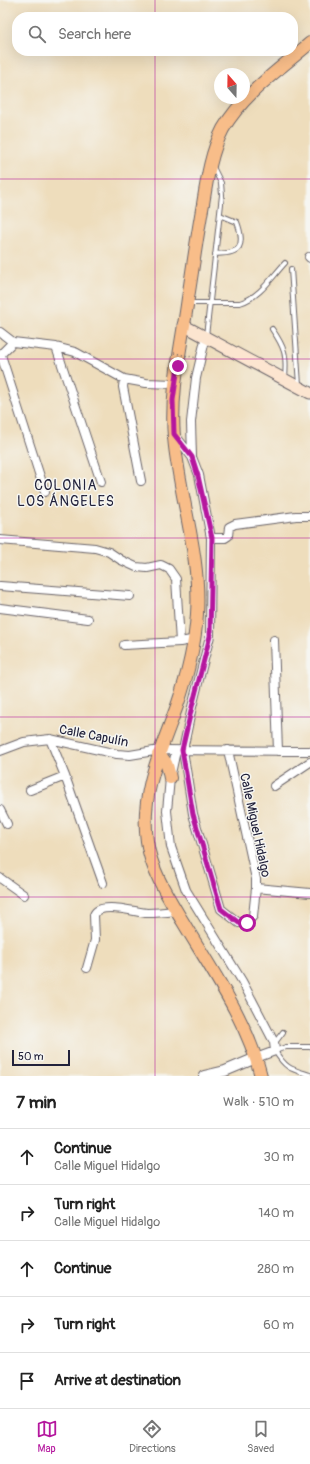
<!DOCTYPE html>
<meta charset="utf-8">
<style>
body{margin:0;font-family:Pangolin,sans-serif;background:#f2f2f2;color:#222}
.compass{position:absolute;left:214px;top:68px;width:36px;height:36px;border-radius:50%;background:#fff;box-shadow:0 4px 16px #0002;rotate:340deg}
.scale{position:absolute;left:12px;bottom:10px;width:58px;box-sizing:border-box;padding-left:4px;border:2px solid #22223b;border-top:0;font-size:11px;line-height:14px;white-space:nowrap;color:#22223b;-webkit-text-stroke:3px #f6f6f2;paint-order:stroke}
.stop{position:absolute;width:12px;height:12px;margin:-9px;border:3px solid #b5179e;border-radius:50%;background:#fff}
.stop.end{background:#b5179e;border-color:#fff;box-shadow:0 1px 4px #0008}
.list{margin:0;padding:0;list-style:none}
h2{display:flex;justify-content:space-between;align-items:center;height:52px;margin:0;padding:0 16px;font-size:17px}
h2 small{font-size:13px;font-weight:400;color:#767676}
.list li{display:grid;grid-template-columns:26px 1fr auto;gap:12px;align-items:center;box-sizing:border-box;height:56px;padding:0 16px;border-top:1px solid #e0e0e0}
.list b{display:block;font-size:15px;white-space:nowrap}
.list p{margin:0;font-size:13px;white-space:nowrap;color:#767676}
.list em{font-size:13px;font-style:normal;color:#767676}
.icon{flex:none;width:22px;height:22px;fill:none;stroke:currentColor;stroke-width:2;stroke-linecap:round;stroke-linejoin:round}
.map{position:relative;flex:none;width:310px;height:1076px;overflow:hidden}
.search{position:absolute;background:#fff;box-shadow:0 4px 16px #0002;left:12px;right:12px;top:12px;height:44px;display:flex;align-items:center;gap:10px;box-sizing:border-box;padding:0 14px;border-radius:16px;color:#767676;font-size:15px}
.sheet{height:332px;background:#fff}
nav{display:flex;justify-content:space-around;align-items:center;box-sizing:border-box;height:56px;border-top:1px solid #e0e0e0;background:#fff;font-size:11px;color:#767676}
nav a{display:grid;justify-items:center;gap:2px}
nav .on{color:#b5179e}
.map>svg:first-child{display:block}
</style>
<div class="map">
<svg width="310" height="1076" viewBox="0 0 310 1076">
<rect width="100%" height="100%" fill="#f6f6f2"/>
<filter id="ink" filterUnits="userSpaceOnUse"><feTurbulence type="fractalNoise" baseFrequency=".025" numOctaves="2"/><feDisplacementMap in="SourceGraphic" scale="8" xChannelSelector="R" yChannelSelector="G"/><feConvolveMatrix kernelMatrix="1 2 1 2 8 2 1 2 1" color-interpolation-filters="sRGB"/></filter>
<filter id="wash" filterUnits="userSpaceOnUse"><feTurbulence type="fractalNoise" baseFrequency=".012" numOctaves="4" result="noise"/><feDisplacementMap in="SourceGraphic" scale="16" xChannelSelector="R" yChannelSelector="G"/><feGaussianBlur stdDeviation="0.9" result="paint"/><feColorMatrix in="noise" values="0 0 0 0 0 0 0 0 0 0 0 0 0 0 0 0 0 1.4 0 .05"/><feComposite in="paint" operator="in"/></filter>
<g filter="url(#wash)">
<rect width="100%" height="100%" fill="#eeddbc"/>
</g>
<g filter="url(#ink)">
<g fill="none" stroke-linecap="round" stroke-linejoin="round">
<!-- service casing -->
<g stroke="#696368" stroke-width="6">
<path id="service" d="M215 254C221 253 229 254 234 251 245 247 240 230 237 222L220 215
M291 269 299 385
M188 303H240C260 297 271 278 285 263
M272 329C285 348 287 355 285 378
M206 336 222 195 221 183 213 167
M274 1042 277 1040 283 1032
M310 1047H286L275 1051C286 1069 291 1069 310 1075"/>
</g>
<!-- minor casing -->
<g stroke="#696368" stroke-width="10">
<path id="minor" d="M309 257 310 258
M0 332 13 342
M13 342 56 347 75 352 124 379 146 383 175 384
M56 347 101 482
M0 355 13 342
M1 355 45 492
M124 379 123 387 141 481
M175 435 192 457 199 475 211 538 210 636 192 707 183 750 193 814 221 909 239 923H247L253 916 256 888V879L228 750
M192 457 191 422 196 378 206 336
M211 538H225L228 536 229 527 235 524 296 516H310
M0 540 95 548 109 552 121 560 136 567 147 568 161 565 169 569 176 579 180 642 191 640 195 637
M0 586 130 596
M0 608 88 619
M274 640 278 751
M124 645 180 642
M50 739 65 776 103 883
M0 751 24 742 50 739 117 754 130 755 160 750 310 751
M176 751 170 778 167 811 171 847 186 890 242 981 274 1042 275 1051 256 1058
M274 786 310 762
M30 790 65 776
M0 810 7 824
M0 878 24 895
M256 888 310 893
M87 968 95 940 94 915C99 901 135 912 147 913 157 913 167 912 176 911"/>
</g>
<!-- tertiary casing -->
<g stroke="#696368" stroke-width="12">
<path id="tertiary" d="M204 1076 225 1071 256 1058"/>
</g>
<!-- secondary casing -->
<g stroke="#696368" stroke-width="13">
<path id="secondary" d="M183 325 310 393"/>
</g>
<!-- primary casing -->
<g stroke="#696368" stroke-width="14">
<path id="primary" d="M158 755C167 760 168 768 170 778
M261 1076C247 1020 212 971 183 922 168 897 151 871 147 841 140 793 161 750 177 706 187 677 195 645 197 614 201 554 179 496 174 437 170 390 182 344 188 298 193 267 197 236 203 204 207 179 211 152 223 129 243 94 280 69 310 43"/>
</g>
<!-- service -->
<use href="#service" stroke="#fff" stroke-width="4"/>
<!-- minor -->
<use href="#minor" stroke="#fff" stroke-width="8"/>
<!-- tertiary -->
<use href="#tertiary" stroke="#fff" stroke-width="10"/>
<!-- secondary -->
<use href="#secondary" stroke="#fce5d0" stroke-width="11"/>
<!-- primary -->
<use href="#primary" stroke="#f8bd89" stroke-width="12"/>
<!-- path-bridge -->
<path stroke="#696368" stroke-width="1.5" stroke-dasharray="1 3" stroke-linecap="butt" d="M174 353 197 358"/>
</g>
</g>
<g fill="none" stroke-linecap="round" stroke-linejoin="round" filter="url(#ink)">
<!-- route -->
<path stroke="#b5179e" stroke-width="5" d="M178 366 173 400 174 434 192 457 198 476 212 538 210 636 192 707 182 750 193 814 221 909 239 923H247"/>
</g>
<!-- grid -->
<path fill="none" stroke="#b5179e" stroke-width="1" stroke-opacity="0.55" d="M155 0V17M155 51V1076M0 179H310M0 359H310M0 538H310M0 717H310M0 897H310"/>
<g text-anchor="middle" stroke-width="3" stroke-linejoin="round" paint-order="stroke">
<!-- street labels -->
<g font-size="13" fill="#22223b" stroke="#f6f6f2">
<text transform="translate(94 735) rotate(11)" y="5">Calle Capulín</text>
<text transform="translate(256 825) rotate(78)" y="5">Calle Miguel Hidalgo</text>
</g>
<!-- neighbourhood labels -->
<g font-size="14" letter-spacing="1" fill="#22223b" stroke="#f6f6f2">
<text x="66" y="490">COLONIA<tspan x="66" dy="16">LOS ÁNGELES</tspan></text>
</g>
</g>
</svg>
<svg class="compass" viewBox="-18 -18 36 36"><path d="M0-13l5 13h-10z" fill="#e53935"/><path d="M0 13l5-13h-10z" fill="#767676"/></svg>
<div class="scale">50 m</div>
<div class="stop" style="left:247px;top:923px"></div>
<div class="stop end" style="left:178px;top:366px"></div>
<div class="search"><svg class="icon" aria-label="search" viewBox="0 0 24 24"><circle cx="10" cy="10" r="6"/><path d="M15 15l6 6"/></svg>Search here</div>
</div>
<section class="sheet">
<h2>7 min<small>Walk · 510 m</small></h2>
<ul class="list">
<li><svg class="icon" aria-label="ahead" viewBox="0 0 24 24"><path d="M12 20V5M6 11l6-6 6 6"/></svg><div><b>Continue</b><p>Calle Miguel Hidalgo</p></div><em>30 m</em></li>
<li><svg class="icon" aria-label="right" viewBox="0 0 24 24"><path d="M7 20v-9h11M14 6l5 5-5 5"/></svg><div><b>Turn right</b><p>Calle Miguel Hidalgo</p></div><em>140 m</em></li>
<li><svg class="icon" aria-label="ahead" viewBox="0 0 24 24"><path d="M12 20V5M6 11l6-6 6 6"/></svg><div><b>Continue</b></div><em>280 m</em></li>
<li><svg class="icon" aria-label="right" viewBox="0 0 24 24"><path d="M7 20v-9h11M14 6l5 5-5 5"/></svg><div><b>Turn right</b></div><em>60 m</em></li>
<li><svg class="icon" aria-label="arrive" viewBox="0 0 24 24"><path d="M6 21V4h12l-3 4 3 4H6"/></svg><div><b>Arrive at destination</b></div></li>
</ul>
</section>
<nav>
<a class="on"><svg class="icon" aria-label="map" viewBox="0 0 24 24"><path d="M3 6l6-2 6 2 6-2v14l-6 2-6-2-6 2zM9 4v14M15 6v14"/></svg>Map</a>
<a><svg class="icon" aria-label="directions" viewBox="0 0 24 24"><path d="M12 3l9 9-9 9-9-9zM9 14v-3h6M13 9l2 2-2 2"/></svg>Directions</a>
<a><svg class="icon" aria-label="saved" viewBox="0 0 24 24"><path d="M7 4h10v16l-5-4-5 4z"/></svg>Saved</a>
</nav>
